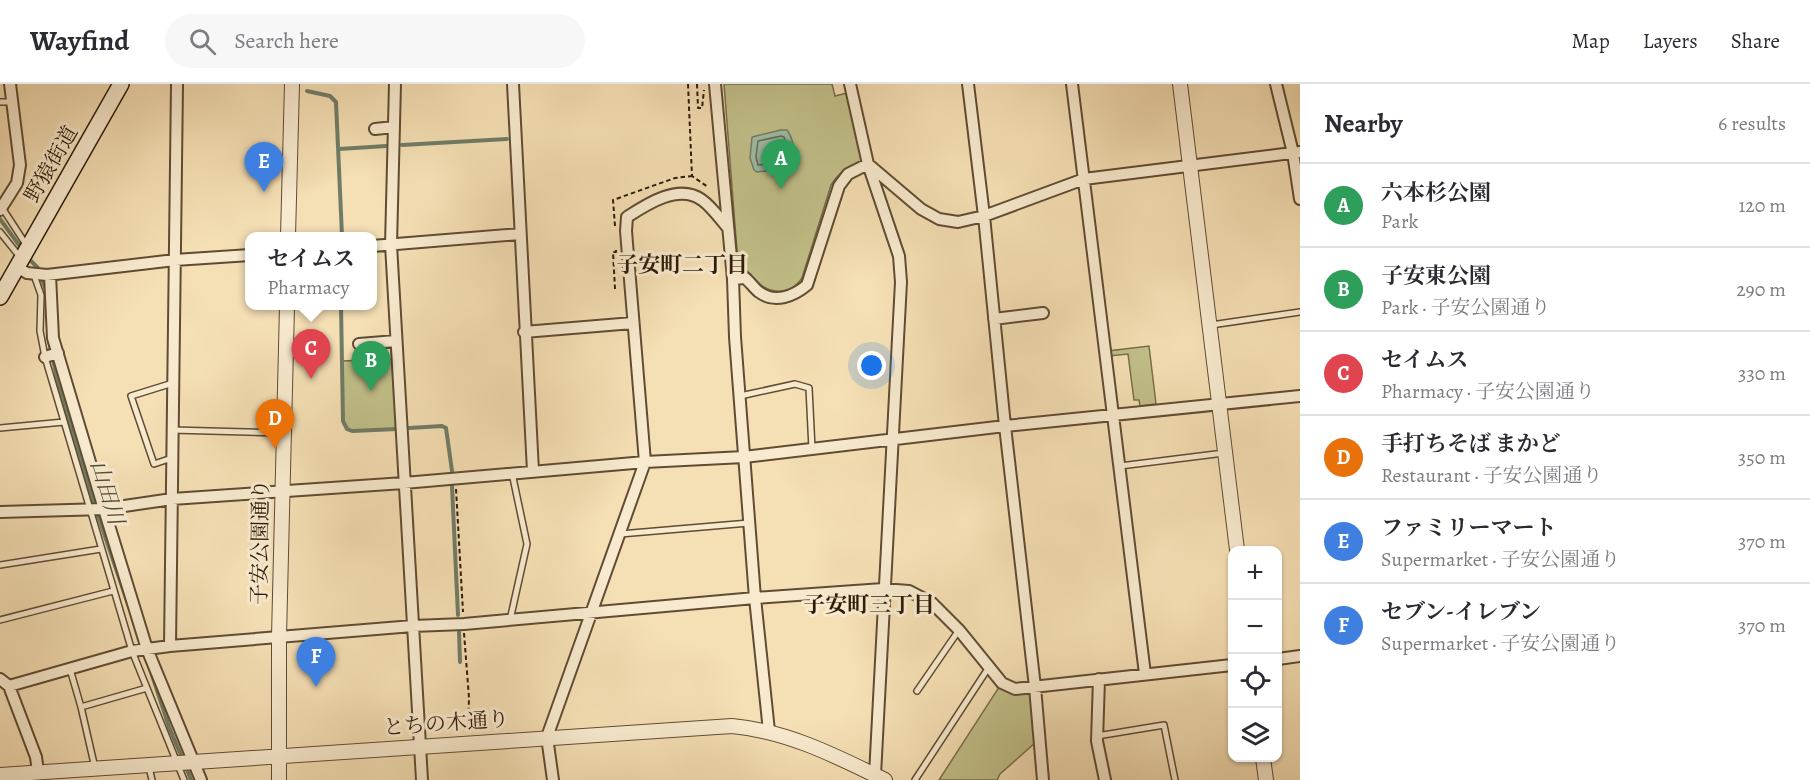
<!DOCTYPE html>
<meta charset="utf-8">
<style>
body{margin:0;font-family:Alegreya,"Noto Serif JP",serif;background:#f7f7f7;color:#2b2b33}
.controls{position:absolute;right:18px;bottom:18px;display:grid;overflow:hidden;border-radius:12px;box-shadow:0 2px 4px #0004}
.controls button{width:54px;height:54px;display:grid;place-items:center;padding:0;border:0;border-bottom:2px solid #e1e1e2;background:#fff;color:#2b2b33;font:30px sans-serif}
.you{position:absolute;left:872px;top:282px;width:21px;height:21px;margin:-15px;border:4px solid #fff;border-radius:50%;background:#1a73e8;box-shadow:0 0 0 9px #1a73e833}
.badge{display:grid;place-items:center;width:39px;height:39px;border-radius:50%;background:#0b8043;color:#fff;font-size:20px;font-weight:700}
.pin{position:absolute;translate:-50% -50px;filter:drop-shadow(0 2px 3px #0008)}
.pin::after{content:'';position:absolute;top:32px;width:21px;height:18px;background:inherit;clip-path:polygon(0 0,100% 0,50% 100%)}
.popup{position:absolute;left:245px;top:148px;width:132px;height:78px;box-sizing:border-box;display:grid;place-content:center;border-radius:12px;background:#fff;filter:drop-shadow(0 2px 4px #0005);font-size:20px;white-space:nowrap;color:#7c7c81}
.popup b{font-size:22px;color:#2b2b33}
.popup::after{content:'';position:absolute;left:50%;top:100%;margin-left:-12px;border:12px solid transparent;border-top-color:#fff}
.list{margin:0;padding:0;list-style:none}
h2{display:flex;justify-content:space-between;align-items:center;height:78px;margin:0;padding:0 24px;font-size:26px}
h2 small{font-size:20px;font-weight:400;color:#7c7c81}
.list li{display:grid;grid-template-columns:39px 1fr auto;gap:18px;align-items:center;box-sizing:border-box;height:84px;padding:0 24px;border-top:2px solid #e1e1e2}
.list b{display:block;font-size:22px;white-space:nowrap}
.list p{margin:0;font-size:20px;white-space:nowrap;color:#7c7c81}
.list em{font-size:20px;font-style:normal;color:#7c7c81}
.icon{flex:none;width:33px;height:33px;fill:none;stroke:currentColor;stroke-width:2;stroke-linecap:round;stroke-linejoin:round}
.map{position:relative;flex:none;width:1300px;height:696px;overflow:hidden}
header{display:flex;align-items:center;gap:36px;box-sizing:border-box;height:84px;padding:0 30px;background:#fff;border-bottom:2px solid #e1e1e2}
header strong{font-size:28px}
nav{display:flex;gap:33px;margin-inline-start:auto;font-size:21px}
.search{width:420px;height:54px;background:#f7f7f7;display:flex;align-items:center;gap:15px;box-sizing:border-box;padding:0 21px;border-radius:33px;color:#7c7c81;font-size:22px}
main{display:flex}
aside{flex:1;background:#fff}
.map>svg:first-child{display:block}
</style>
<header>
<strong>Wayfind</strong>
<div class="search"><svg class="icon" aria-label="search" viewBox="0 0 24 24"><circle cx="10" cy="10" r="6"/><path d="M15 15l6 6"/></svg>Search here</div>
<nav><a>Map</a><a>Layers</a><a>Share</a></nav>
</header>
<main>
<div class="map">
<svg width="1300" height="696" viewBox="0 0 1300 696">
<rect width="100%" height="100%" fill="#f5dfb4"/>
<filter id="stains"><feTurbulence type="fractalNoise" baseFrequency=".00333" numOctaves="4"/><feColorMatrix values="0 0 0 0 .2 0 0 0 0 .09 0 0 0 0 .02 0 0 0 .5 -.17"/></filter>
<radialGradient id="worn" r=".72"><stop offset=".6" stop-color="#630" stop-opacity="0"/><stop offset="1" stop-color="#630" stop-opacity=".3"/></radialGradient>
<!-- green -->
<path fill="#c2c089" stroke="#786e48" stroke-width="1.5" d="M724 0H832L835 12 851 8 867 77C851 80 839 88 831 101L802 194C793 209 774 211 761 201 751 194 752 187 740 183L737 167Z
M1149 262 1156 320 1140 322 1139 316H1134L1128 270 1109 272 1108 267Z
M397 275 401 345 352 347 347 345 343 337 342 277Z
M1001 600 1023 605 1031 611 1035 659 1000 690 997 696H939Z"/>
<!-- water -->
<path fill="#9dbda7" stroke="#707c67" stroke-width="1.5" d="M781 46H787C795 57 795 71 792 84L757 88 754 86 750 74 752 53Z"/>
<g fill="none" stroke-linecap="round" stroke-linejoin="round">
<!-- shore -->
<path stroke="#656c58" stroke-width="1.5" d="M781 52 784 53C787 60 789 71 786 79L758 81 756 73 758 57Z"/>
<!-- stream -->
<path stroke="#707c67" stroke-width="4" d="M307 7 330 12 336 18 342 152
M402 61 507 55
M339 65 386 62
M0 135 22 165
M28 174 38 184 46 206
M341 222 343 337 347 345 352 347 397 345
M48 252 59 303 94 420 129 523
M409 344 442 342 446 344 452 387
M452 402 458 531
M459 548 460 578
M149 582 169 643 183 676
M186 683 191 696"/>
<!-- service casing -->
<g stroke="#5f4c33" stroke-width="8">
<path id="service" d="M0 18H12
M1 122 27 162
M0 148 20 173
M34 191 41 211 40 247 45 273 132 567 184 696
M1211 241 1300 228
M740 312 795 300 809 304 812 365
M0 344 64 338
M172 346 282 349
M172 374 154 380 131 312 173 299
M1120 382 1224 369
M620 450 749 439
M0 481 101 465
M0 536 113 507
M510 536 527 460 512 389
M70 585 81 623 95 684
M917 607 959 546
M81 623 147 604
M1097 652 1164 641 1175 696
M149 683 152 696
M915 696 989 583"/>
</g>
<!-- minor casing -->
<g stroke="#5f4c33" stroke-width="14">
<path id="minor" d="M395 0 391 161 422 696
M513 0 533 387
M715 0 733 195 735 253 755 514 769 647
M850 0 868 80 899 172 901 198 875 691
M1072 0 1145 590
M1276 0 1293 69 1300 115
M375 45 394 43
M0 126 17 99 20 81 10 0
M372 162 520 150
M17 183 27 189 47 191 175 176 250 171
M50 191 53 254 104 425 147 565 201 696
M733 195 745 194C750 198 754 204 759 208 775 220 794 212 807 201L839 102 848 90 868 80 921 125 939 135 958 138 984 132 1084 95 1300 68
M994 235 1043 229
M524 248 633 239
M359 260 396 257
M45 273 58 269
M0 428 104 425 172 415 404 399 645 378 744 373 1005 342 984 132 968 0
M170 562 177 0
M1278 575 1300 572
M0 595 9 602 132 567 170 562 413 542 464 540 755 514 883 505 909 507 932 519 959 546 1002 599 1015 605 1232 581
M1099 595 1097 657 1105 696
M9 602 36 673 38 688
M553 696 547 653 645 378 626 147 627 133C647 120 679 99 702 116 712 123 720 135 728 144
M1043 696 1035 603 1005 342 1300 312"/>
</g>
<!-- tertiary casing -->
<g stroke="#5f4c33" stroke-width="16">
<path id="tertiary" d="M1180 0 1237 466
M288 152 292 0
M1263 674 1266 696
M0 691 732 642C787 647 836 672 885 696
M279 696V553L287 222"/>
</g>
<!-- secondary casing -->
<g stroke="#2d1b08" stroke-width="18">
<path id="secondary" d="M0 213 121 0"/>
</g>
<!-- path -->
<path stroke="#2d1b08" stroke-width="2" stroke-dasharray="4.5 3" stroke-linecap="butt" d="M688 0 692 92 708 103
M697 0 698 24H702L704 6
M615 142 613 116 675 94 692 92
M615 205 613 168H616V165
M456 405 463 528
M464 549 469 614 468 644"/>
<!-- service -->
<use href="#service" stroke="#f8eace" stroke-width="5"/>
<!-- minor -->
<use href="#minor" stroke="#f8eace" stroke-width="10"/>
<!-- tertiary -->
<use href="#tertiary" stroke="#f8eace" stroke-width="14"/>
<!-- secondary -->
<use href="#secondary" stroke="#f8eace" stroke-width="15"/>
</g>
<g text-anchor="middle" stroke-width="6" stroke-linejoin="round" paint-order="stroke">
<!-- street labels -->
<g font-size="21" fill="#2d1b08" stroke="#f8eace">
<text transform="translate(51 80) rotate(-60)" y="7">野猿街道</text>
<text transform="translate(260 458) rotate(-89)" y="7">子安公園通り</text>
<text transform="translate(446 639) rotate(-4)" y="7">とちの木通り</text>
</g>
<!-- neighbourhood labels -->
<g font-size="22" font-weight="bold" fill="#2d1b08" stroke="#f8eace">
<text x="682" y="188">子安町二丁目</text>
<text x="869" y="528">子安町三丁目</text>
</g>
<!-- water labels -->
<g font-size="22" font-style="italic" fill="#4f4c38" stroke="#f8eace">
<text transform="translate(108 408) rotate(73)" y="8">山田川</text>
</g>
</g>
<rect width="100%" height="100%" filter="url(#stains)"/>
<rect width="100%" height="100%" fill="url(#worn)"/>
</svg>
<div class="controls">
<button>+</button>
<button>−</button>
<button><svg class="icon" aria-label="locate" viewBox="0 0 24 24"><circle cx="12" cy="12" r="6"/><path d="M12 2v4M12 18v4M2 12h4M18 12h4"/></svg></button>
<button><svg class="icon" aria-label="layers" viewBox="0 0 24 24"><path d="M12 4l9 5-9 5-9-5zM3 14l9 5 9-5"/></svg></button>
</div>
<div class="you"></div>
<div class="pin badge" style="left:781px;top:105px;background:#2e9e5b">A</div>
<div class="pin badge" style="left:371px;top:307px;background:#2e9e5b">B</div>
<div class="pin badge" style="left:311px;top:295px;background:#e0444e">C</div>
<div class="popup"><b>セイムス</b>Pharmacy</div>
<div class="pin badge" style="left:275px;top:365px;background:#e8710a">D</div>
<div class="pin badge" style="left:264px;top:108px;background:#3f7fe0">E</div>
<div class="pin badge" style="left:316px;top:603px;background:#3f7fe0">F</div>
</div>
<aside>
<h2>Nearby<small>6 results</small></h2>
<ul class="list">
<li><span class="badge" style="background:#2e9e5b">A</span><div><b>六本杉公園</b><p>Park</p></div><em>120 m</em></li>
<li><span class="badge" style="background:#2e9e5b">B</span><div><b>子安東公園</b><p>Park · 子安公園通り</p></div><em>290 m</em></li>
<li><span class="badge" style="background:#e0444e">C</span><div><b>セイムス</b><p>Pharmacy · 子安公園通り</p></div><em>330 m</em></li>
<li><span class="badge" style="background:#e8710a">D</span><div><b>手打ちそば まかど</b><p>Restaurant · 子安公園通り</p></div><em>350 m</em></li>
<li><span class="badge" style="background:#3f7fe0">E</span><div><b>ファミリーマート</b><p>Supermarket · 子安公園通り</p></div><em>370 m</em></li>
<li><span class="badge" style="background:#3f7fe0">F</span><div><b>セブン-イレブン</b><p>Supermarket · 子安公園通り</p></div><em>370 m</em></li>
</ul>
</aside>
</main>
